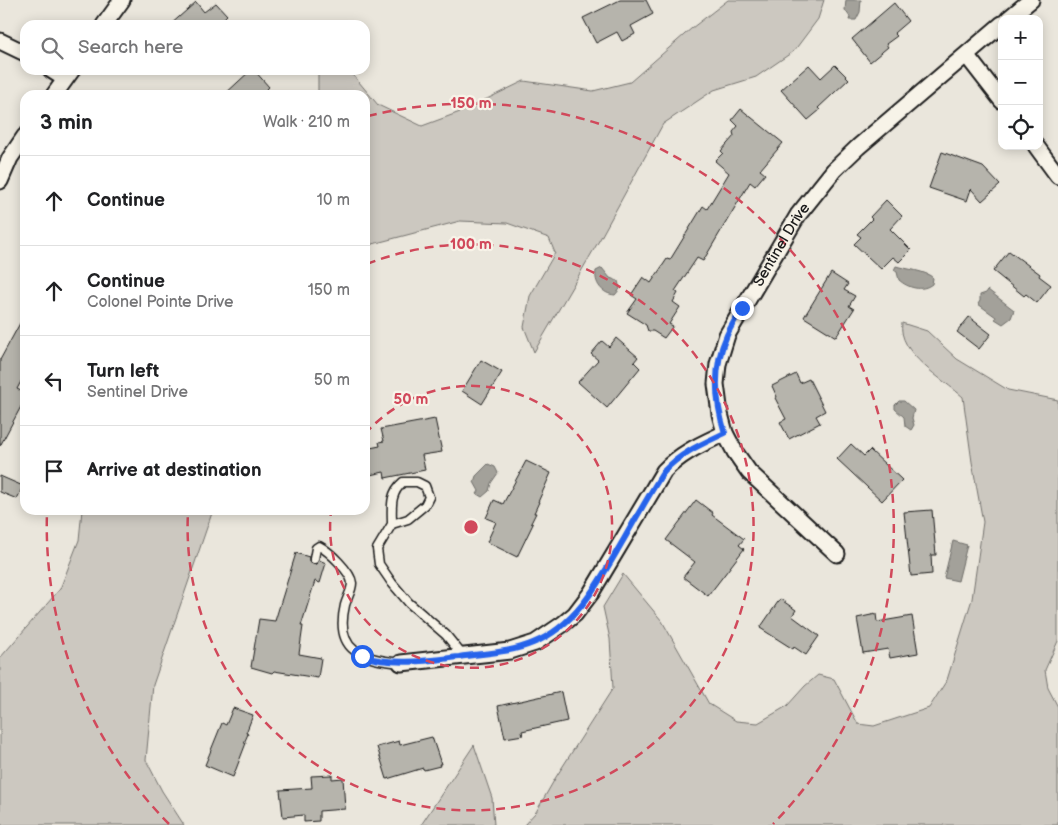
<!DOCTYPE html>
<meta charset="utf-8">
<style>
body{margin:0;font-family:"Balsamiq Sans",sans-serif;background:#f2f2f2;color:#202124}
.controls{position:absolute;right:15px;top:15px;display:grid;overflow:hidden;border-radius:10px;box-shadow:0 2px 12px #0003}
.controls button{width:45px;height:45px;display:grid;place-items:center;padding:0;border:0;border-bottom:1px solid #e0e0e0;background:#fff;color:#202124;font:25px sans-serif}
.stop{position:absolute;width:15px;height:15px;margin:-11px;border:4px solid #2563eb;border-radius:50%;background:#fff}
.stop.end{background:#2563eb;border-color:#fff;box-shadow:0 1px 5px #0008}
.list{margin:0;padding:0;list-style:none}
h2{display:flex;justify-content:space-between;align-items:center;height:65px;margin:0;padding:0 20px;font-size:21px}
h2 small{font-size:16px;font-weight:400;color:#757577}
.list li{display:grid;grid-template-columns:32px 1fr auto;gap:15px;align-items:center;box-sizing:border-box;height:90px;padding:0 20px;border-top:1px solid #e0e0e0}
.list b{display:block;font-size:19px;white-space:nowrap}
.list p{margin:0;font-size:16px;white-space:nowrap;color:#757577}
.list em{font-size:16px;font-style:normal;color:#757577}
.icon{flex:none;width:28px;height:28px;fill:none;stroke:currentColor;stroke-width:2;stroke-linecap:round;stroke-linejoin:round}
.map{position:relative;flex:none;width:1058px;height:825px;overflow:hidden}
.search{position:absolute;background:#fff;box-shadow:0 2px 12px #0003;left:20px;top:20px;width:350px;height:55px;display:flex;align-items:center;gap:12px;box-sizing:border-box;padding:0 18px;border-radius:15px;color:#757577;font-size:19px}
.panel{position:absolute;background:#fff;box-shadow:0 2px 12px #0003;left:20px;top:90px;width:350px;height:425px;border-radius:15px}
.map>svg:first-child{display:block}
</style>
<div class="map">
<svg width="1058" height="825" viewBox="0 0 1058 825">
<rect width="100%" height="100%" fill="#eae6dc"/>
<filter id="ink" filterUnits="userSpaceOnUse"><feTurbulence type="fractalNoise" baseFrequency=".02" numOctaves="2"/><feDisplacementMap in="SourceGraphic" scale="10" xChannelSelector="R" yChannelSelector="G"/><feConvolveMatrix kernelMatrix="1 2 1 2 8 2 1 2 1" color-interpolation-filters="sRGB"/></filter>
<g filter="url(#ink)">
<!-- green -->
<path fill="#ccc8c0" stroke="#74726e" d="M728 0H824L818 19 794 51 756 77 714 90 663 124 600 239 534 352 524 327 530 296 555 253 549 238 507 223 460 221 365 246V95H318V70H349L378 105 422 126 460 112 524 81 593 91 630 82 692 28Z
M902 323 927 331 957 359 1008 390 1058 400V641L1045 670 1048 688 1058 707V825H524L536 812 556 777 613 688 610 639 603 607 623 574 662 621 709 704 736 721 758 723 787 706 805 686 818 675 834 679 858 724 874 726 929 708 947 680 972 599 983 522 972 462 963 397C943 379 897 353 902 323Z
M82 510H213L153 685 146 760 162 791 184 825H0V658L60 589 79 540Z
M474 745 492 798 494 825H421Z"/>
<!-- water -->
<path fill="#a3a19a" stroke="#6d6c68" d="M846 0H861L860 12 856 20H849L850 17 845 10Z
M896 266C905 269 927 271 933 278L932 284C922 292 908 288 899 280L897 272 894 270Z
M602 268 610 278 618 281 620 289 615 295C602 294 594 283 596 271Z
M988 290 1014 310 1011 318 1003 324 995 319 996 317 978 304 980 301V295L986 293Z
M899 401H904L914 410 912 418 914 425 911 430 905 426 904 417 895 409V405Z
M488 464 495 467 498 473 491 483 489 491 482 497 477 494 479 491 474 482 476 476Z
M953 541 967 545 958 581 944 578Z"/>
<!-- building -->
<path fill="#b6b4ac" stroke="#1c1c1c" d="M620 0H646L653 14 631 26 635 34 622 41 617 32 596 43 583 18Z
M196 2 204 12 216 3 227 15 217 25H170Z
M894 3 908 21 894 33 897 36 886 44 888 47 870 62 852 39Z
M809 65 821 78 835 65 849 79 818 108 820 110 808 120 781 90Z
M251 70H254L269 87 261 95H224Z
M741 109 783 143 760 170 765 174 755 186 750 182 703 261 697 258 675 291 678 293 673 302 680 307 669 324 673 326 664 338 653 331H648L646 325 627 313 637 299 631 295 643 277 651 283 667 259 670 260 703 206 707 209 729 173 715 161 723 153 721 151 734 136 733 132 738 126 732 120Z
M942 152 983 167 1000 185 982 201 971 189 967 201 929 188Z
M886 200 902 216 890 229 911 250 899 262 893 257 881 269 854 244 861 237 857 234 872 219 870 217Z
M1009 251 1040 274 1039 276 1051 285 1037 303 1026 294 1024 296 993 271Z
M831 273 848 284 844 290 855 296 849 306 854 309 836 337 804 317Z
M25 314V374L17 389 25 393V399L0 446V360Z
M969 317 991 334 979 349 957 332Z
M616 338 638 357 634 362 640 368 607 408 578 382 598 360 591 354 602 341 609 347Z
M481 360 502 372 482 404 462 391Z
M796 374 800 383 809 379 825 411 816 416 820 423 789 439 780 422 786 419 775 398 777 397 772 386Z
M435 419 442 452 422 455 425 470 385 478 384 472 365 476V449L380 446 379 442 384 441 381 429Z
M851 444 864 456 870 450 902 480 882 501 837 459Z
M526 461 551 473 538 502H539L534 513H536L531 523 533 524 517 557 487 542 496 522 486 518 494 500 503 504Z
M0 476 23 486 17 499 0 492Z
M696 500 713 513 712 515 744 539 739 545 744 549 708 596 683 577 695 562 666 540Z
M932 510 936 555H931L932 574 911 576 904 512Z
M296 553 309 557V561L313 564H316L319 560 326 563 320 583 315 581 301 626H303L299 654 321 658 318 678 274 671 272 673 251 667 259 619 275 621Z
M780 599 796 610 792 616 819 636 806 655 794 647 793 649 760 628Z
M876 614 877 622 912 616 918 653 890 658 888 649 863 653 857 618Z
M561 692 567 721 522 731 523 735 505 738 498 706Z
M233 708 253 715 246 733 248 734 244 743H246L233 777 205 765 222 723 226 725Z
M432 737 441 764H439L440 766 424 770 423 768 387 779 377 747 399 741 400 745Z
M332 775V779L343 778 345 809 319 811V821L304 822V815L283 817 280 790 312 788 311 776Z"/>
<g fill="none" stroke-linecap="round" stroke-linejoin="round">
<!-- service casing -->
<g stroke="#1c1c1c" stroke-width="11">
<path id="service" d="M392 524C392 508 389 494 403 482H417L425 486 429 497 425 505 408 519 392 524 377 549 379 564 392 583 409 603 446 635 463 656
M314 559 316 548 319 546C329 551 351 572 352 583 352 590 347 598 345 605 334 652 362 659 401 663"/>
</g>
<!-- minor casing -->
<g stroke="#1c1c1c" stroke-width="19">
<g id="minor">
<path d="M1008 19 1031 0"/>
<path d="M104 25 122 0"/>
<path d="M0 41 25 53"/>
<path d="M967 56 1002 101"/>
<path d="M51 70 65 79"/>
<path d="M54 95 72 70"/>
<path d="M1036 146 1058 176"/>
<path d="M0 181 10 158 25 136"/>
<path id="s1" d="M837 554 749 472 735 452 725 433 720 414 716 384 718 364 727 335 798 215 834 170 858 147 1002 24"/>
<path d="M401 663 510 651 535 643 563 624 575 614 591 593 664 471C682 452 702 444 725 433"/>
</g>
</g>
<!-- service -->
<use href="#service" stroke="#f7f3e8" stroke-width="8"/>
<!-- minor -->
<use href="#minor" stroke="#f7f3e8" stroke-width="15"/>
</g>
</g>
<g fill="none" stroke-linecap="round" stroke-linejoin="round" filter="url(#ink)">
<!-- route -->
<path stroke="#2563eb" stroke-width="6" d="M362 656C394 666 426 661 459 657 485 653 509 653 533 643 578 625 601 578 624 539 637 516 650 493 664 471 682 452 702 444 725 433 715 401 713 366 727 335 731 326 737 317 742 308"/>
</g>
<!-- distance rings -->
<g fill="none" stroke="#d1495b" stroke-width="2.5" stroke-dasharray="9 6">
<path d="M365 434A141 141 0 1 1 331 511"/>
<path d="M367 264A283 283 0 1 1 188 512"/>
<path d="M169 824A424 424 0 0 1 47 512M368 116A424 424 0 0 1 773 824"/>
</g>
<g text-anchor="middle" stroke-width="4.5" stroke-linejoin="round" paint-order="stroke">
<!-- street labels -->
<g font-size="15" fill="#1c1c1c" stroke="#f7f3e8">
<text dy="5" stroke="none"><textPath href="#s1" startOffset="372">Sentinel Drive</textPath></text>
</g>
</g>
<circle cx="471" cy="527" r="8" fill="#d1495b" stroke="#f7f3e8" stroke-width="2.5"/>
<g font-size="15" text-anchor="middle" font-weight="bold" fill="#d1495b" stroke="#f7f3e8" stroke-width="4.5" stroke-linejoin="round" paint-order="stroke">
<text x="471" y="108">150 m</text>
<text x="471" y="249">100 m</text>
<text x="411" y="404">50 m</text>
</g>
</svg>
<div class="controls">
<button>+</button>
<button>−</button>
<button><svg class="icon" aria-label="locate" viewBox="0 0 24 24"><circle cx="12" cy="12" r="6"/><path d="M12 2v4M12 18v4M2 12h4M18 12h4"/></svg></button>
</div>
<div class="stop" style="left:362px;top:656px"></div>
<div class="stop end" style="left:742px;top:308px"></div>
<div class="search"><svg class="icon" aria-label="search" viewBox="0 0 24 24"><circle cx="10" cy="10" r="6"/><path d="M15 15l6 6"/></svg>Search here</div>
<section class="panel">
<h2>3 min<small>Walk · 210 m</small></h2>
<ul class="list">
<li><svg class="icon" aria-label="ahead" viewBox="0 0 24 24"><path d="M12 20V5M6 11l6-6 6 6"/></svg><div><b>Continue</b></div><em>10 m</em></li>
<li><svg class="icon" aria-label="ahead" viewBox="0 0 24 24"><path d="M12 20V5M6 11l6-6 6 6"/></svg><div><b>Continue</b><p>Colonel Pointe Drive</p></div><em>150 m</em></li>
<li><svg class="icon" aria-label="left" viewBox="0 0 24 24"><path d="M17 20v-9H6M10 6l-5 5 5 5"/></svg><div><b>Turn left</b><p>Sentinel Drive</p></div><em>50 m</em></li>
<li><svg class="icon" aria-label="arrive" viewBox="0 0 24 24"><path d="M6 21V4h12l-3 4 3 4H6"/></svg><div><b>Arrive at destination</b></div></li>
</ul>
</section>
</div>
